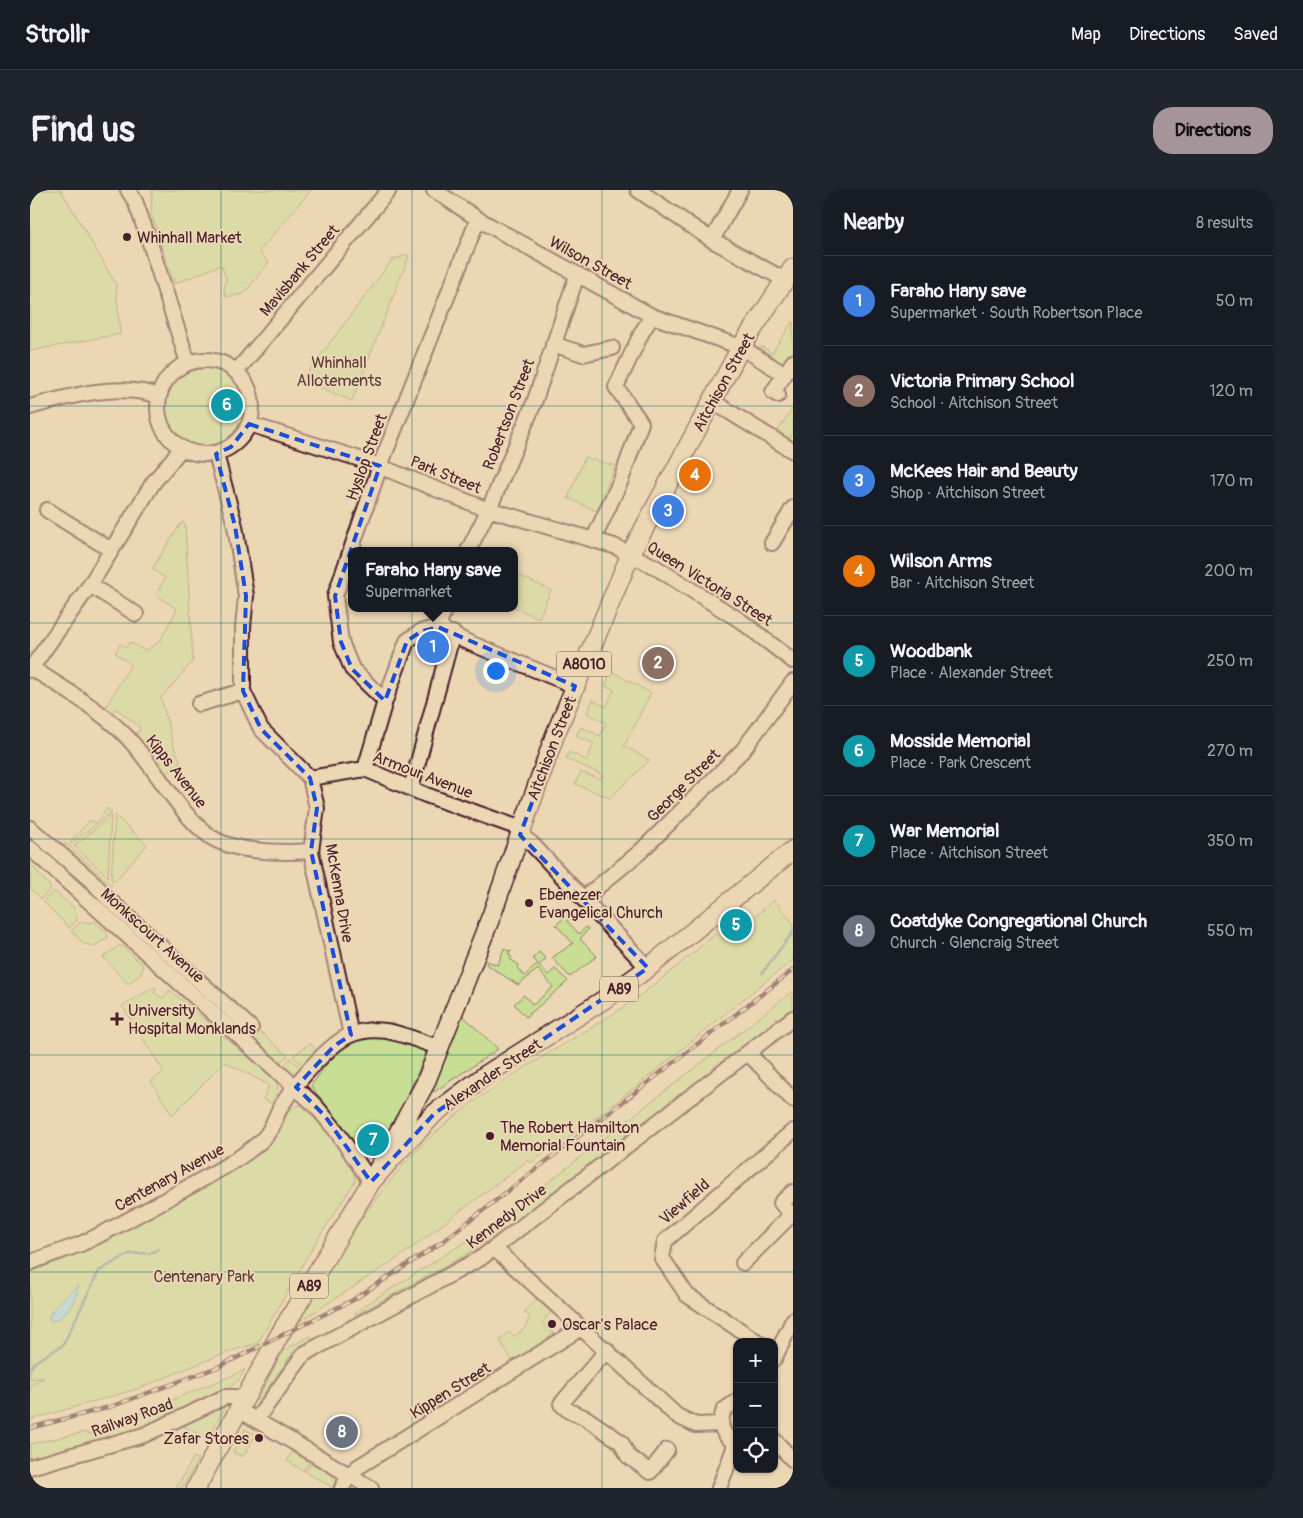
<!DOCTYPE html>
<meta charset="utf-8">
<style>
body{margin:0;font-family:Pangolin,sans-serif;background:#20242c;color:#f1f3f6}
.controls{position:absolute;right:15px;bottom:15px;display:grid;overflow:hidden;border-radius:10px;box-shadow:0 1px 4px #0004}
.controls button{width:45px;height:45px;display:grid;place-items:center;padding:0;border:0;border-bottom:1px solid #363941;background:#171b24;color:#f1f3f6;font:25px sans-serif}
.you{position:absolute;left:465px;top:480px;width:18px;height:18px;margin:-12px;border:4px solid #fff;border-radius:50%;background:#1a73e8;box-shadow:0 0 0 8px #1a73e833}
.badge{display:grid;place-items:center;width:32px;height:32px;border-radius:50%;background:#a6949b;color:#fff;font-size:16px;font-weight:700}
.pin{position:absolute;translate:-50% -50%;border:2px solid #fff;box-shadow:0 1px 5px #0006}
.popup{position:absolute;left:318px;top:357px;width:170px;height:65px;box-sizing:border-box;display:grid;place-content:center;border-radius:10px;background:#171b24;filter:drop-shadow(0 1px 4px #0005);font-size:16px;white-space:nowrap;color:#9ea1a6}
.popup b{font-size:19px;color:#f1f3f6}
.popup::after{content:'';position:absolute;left:50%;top:100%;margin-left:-10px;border:10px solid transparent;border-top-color:#171b24}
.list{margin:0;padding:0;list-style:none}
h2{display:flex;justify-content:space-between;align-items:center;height:65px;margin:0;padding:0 20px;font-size:21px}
h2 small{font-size:16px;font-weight:400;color:#9ea1a6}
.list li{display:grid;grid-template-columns:32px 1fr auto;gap:15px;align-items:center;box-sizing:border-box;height:90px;padding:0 20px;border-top:1px solid #363941}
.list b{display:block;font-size:19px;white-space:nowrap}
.list p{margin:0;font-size:16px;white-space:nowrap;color:#9ea1a6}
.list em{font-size:16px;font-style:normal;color:#9ea1a6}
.icon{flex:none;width:28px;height:28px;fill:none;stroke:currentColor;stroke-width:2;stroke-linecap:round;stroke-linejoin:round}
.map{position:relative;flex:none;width:763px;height:1298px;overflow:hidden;border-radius:20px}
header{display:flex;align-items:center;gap:30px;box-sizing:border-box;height:70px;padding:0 25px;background:#171b24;border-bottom:1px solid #363941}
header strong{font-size:24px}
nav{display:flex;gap:28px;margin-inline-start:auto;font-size:18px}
.intro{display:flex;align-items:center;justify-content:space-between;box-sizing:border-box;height:120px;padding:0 30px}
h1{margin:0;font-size:35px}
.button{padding:12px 22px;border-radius:20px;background:#a6949b;color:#111;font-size:18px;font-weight:700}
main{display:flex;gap:30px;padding:0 30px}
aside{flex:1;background:#171b24;border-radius:20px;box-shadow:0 1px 4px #0004}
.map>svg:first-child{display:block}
</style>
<header>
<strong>Strollr</strong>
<nav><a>Map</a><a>Directions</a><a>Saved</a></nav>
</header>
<div class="intro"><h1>Find us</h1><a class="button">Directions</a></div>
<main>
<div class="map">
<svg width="763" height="1298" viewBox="0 0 763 1298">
<rect width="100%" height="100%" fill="#ecd7b5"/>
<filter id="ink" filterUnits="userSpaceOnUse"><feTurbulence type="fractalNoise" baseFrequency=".02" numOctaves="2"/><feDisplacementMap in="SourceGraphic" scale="10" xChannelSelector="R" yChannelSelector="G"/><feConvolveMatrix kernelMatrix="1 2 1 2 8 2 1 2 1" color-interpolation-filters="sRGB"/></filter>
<g filter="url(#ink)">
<!-- green -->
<path fill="#c7de94" stroke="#887e60" d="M0 0H31L86 94 90 144 0 161Z
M122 0H281L229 62 239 72 214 104 196 107 194 101 196 88 191 75 144 94 121 23Z
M376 65 379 66 322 211 272 190 362 70Z
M763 131V162L761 165 759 163 753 172 749 173 729 160 731 156 742 163Z
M136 217a39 39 0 1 1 78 0a39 39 0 1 1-78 0Z
M763 218V243L759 250 747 242Z
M555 267 585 276 567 321 538 308Z
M151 333 155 334 163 471 131 508 144 557 151 572 135 585 102 544 110 541 109 536 85 518 80 524 74 520 101 474 85 463 90 454 96 458 100 452 115 461 130 451 147 419 126 405 135 388 122 379Z
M490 386 521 400 509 428 484 417V398Z
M572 476 621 503 594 556 620 570 580 608 545 594 551 582 570 589 573 585 536 569 539 562 556 570 564 554 546 546 551 537 570 546 576 533 557 523 563 510 576 517 584 500 575 496 580 484 570 479Z
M78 618 82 622 41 654 40 652 60 630 65 633Z
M85 625 117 655 84 692 81 689Z
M81 626 78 687 44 656Z
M36 653 82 695 77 701 31 659Z
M0 673 21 698 11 709 0 698Z
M23 702H26L45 719 47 730 39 738 13 711Z
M744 710 763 733V770C675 837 594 913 501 973L498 970 368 1068 269 1132C306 1066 348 994 405 943 466 888 539 855 605 809 636 787 664 761 694 737L702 746Z
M541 721 543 724 537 731 549 744 556 737 558 739 550 749 567 766 540 787 522 768 543 753 526 735Z
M50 732H65L77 742 78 748 62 757 57 754 55 755 41 741Z
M89 756H92L113 775 111 784 98 794 73 767Z
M474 758 478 761 482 760 478 764 482 767 480 769 489 775 487 778 494 786 508 774 503 768 509 762 516 769 509 775 518 785 525 779 538 791 496 827 484 814 494 805 503 815 523 797 508 779 488 795 456 774 457 771 468 775Z
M125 797 127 799 124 803 133 808 140 800 246 891 248 898 242 913 233 910 239 895 195 872 142 925 121 891 134 882 92 816Z
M763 801V818L486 1033 425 1071 325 1125 326 1121 470 1030Z
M190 815 226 846 231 842 258 866 248 873 187 818Z
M430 823 468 859 404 902 402 898Z
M339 847H355L391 856 396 864 353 959 343 967 338 966 329 959 281 896C297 873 310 854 339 847Z
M280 853 289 864 276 879 263 866Z
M260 868 271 878V882L263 883 253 878Z
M272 915C292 937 317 961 326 990L284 1055 228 1153 195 1163 107 1199 0 1230V1195L14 1188 0 1189V1078L238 953C242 949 247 946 250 941 256 929 256 916 272 915Z
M506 1109 521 1122 512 1133 525 1145 483 1172 470 1150 479 1142 484 1147 495 1138 500 1126 494 1122Z
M280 1146 282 1149 264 1161 229 1211 227 1210 253 1161Z
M215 1180C196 1222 46 1259 0 1273V1254L55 1242 63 1245 77 1237Z
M190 1217 194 1219 178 1249 153 1236Z
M215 1239 226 1245 213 1267 203 1262Z
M262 1262 279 1271 274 1281 257 1271Z
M164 1267 168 1269 152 1298H146Z
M281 1273 301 1284 305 1292 303 1298 276 1282Z"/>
<!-- water -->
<path fill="#94dbf6" stroke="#7690a5" d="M48 1095C49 1105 34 1132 20 1131L19 1126 26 1116Z"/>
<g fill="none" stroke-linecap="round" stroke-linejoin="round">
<!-- stream -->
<path stroke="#7690a5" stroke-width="2.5" d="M732 783 763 742
M0 1179 5 1172 33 1155 69 1081 99 1064 121 1063 128 1059"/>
<!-- minor casing -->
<g stroke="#4a1f2b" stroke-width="18">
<path id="minor" d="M98 0 105 11 119 50 158 173
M404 0 448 29 622 126 711 157 754 184
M608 0 682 50 755 90
M682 50 710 0
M523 154 553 164 582 158
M128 217a47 47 0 1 1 94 0a47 47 0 1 1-94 0Z
M206 182 359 0
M748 205 743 202 763 172
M682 211 763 261
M0 217C39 206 89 192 129 206
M219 234 336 271 451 317 584 356 625 377 711 431 763 471
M186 264 205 336 216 406 213 437V501L231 539 280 588 287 618 281 661 321 845
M17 320 81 360
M564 348 591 290 611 233 586 197 612 142 622 126
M742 353 763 318
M438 361 459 319 504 213 547 85
M60 395 106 424
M408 437 415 418
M0 477C31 497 66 517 93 543 123 572 146 621 178 645 201 663 252 663 281 661
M0 480 60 395 123 293 151 259
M355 511 322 479 311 452 305 406 350 276 448 29
M169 514 213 501
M335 579 355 511 377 451 390 442 408 437 435 451 545 496
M280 588 335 579 396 605 492 639
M381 598 423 443
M0 638 64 693 76 707 221 838
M490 645 501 653 618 778
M0 658 285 915 305 939 341 992
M553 709 610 662 713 560 763 492
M719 864 763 910
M763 1002 751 1013 763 1026
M464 1058 647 1226 666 1235 691 1234
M0 1073C17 1065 36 1060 53 1053 91 1035 127 1014 164 994 187 981 212 968 231 951 243 941 244 927 252 915 264 895 299 854 320 845 352 832 378 848 408 857
M713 1073 762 1024
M728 1152 657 1105 632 1068 635 1051 763 941
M577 1160 531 1214 539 1221 556 1228 591 1252 598 1266 620 1282 637 1260
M744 1169 763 1130
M707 1211 694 1220C688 1234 692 1247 707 1253
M209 1220 226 1230 274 1164 451 1068 763 828
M226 1230 341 1298
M744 1250 763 1270
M0 1277 114 1245 195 1207H205L214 1211
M312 1298 319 1285 328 1277 551 1138
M689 1298 706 1253"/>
</g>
<!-- major casing -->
<g stroke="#4a1f2b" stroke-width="21">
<path id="major" d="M341 992 395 894 462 724 525 545 601 363 711 157 763 78
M166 1298 250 1144 341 992 361 969 405 923 457 884 575 809 618 778 763 660"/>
</g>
<!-- minor -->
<use href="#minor" stroke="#ecd7b5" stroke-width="14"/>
<!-- major -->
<use href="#major" stroke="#ecd7b5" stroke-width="18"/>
<!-- rail casing -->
<g stroke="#4a1f2b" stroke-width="4.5">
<path id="rail" d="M0 1238 80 1217 188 1177 323 1110 412 1052 763 780"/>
</g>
<!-- rail -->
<use href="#rail" stroke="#ecd7b5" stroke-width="2.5" stroke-dasharray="8" stroke-linecap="butt"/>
</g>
</g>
<!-- marked area -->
<path d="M0 0H763V1298H0ZM219 234 350 276 305 406 311 452 322 479 355 511 377 451 390 442 408 437 545 496 490 645 618 778 405 923 341 992 295 926 266 897 304 856 321 845 281 661 287 618 280 588 231 539 213 501 216 406 205 336 186 264 201 257Z" fill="#ecd7b5" fill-opacity=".55" fill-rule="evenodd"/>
<path fill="none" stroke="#1d4ed8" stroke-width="4" stroke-dasharray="10 6" stroke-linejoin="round" d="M219 234 350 276 305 406 311 452 322 479 355 511 377 451 390 442 408 437 545 496 490 645 618 778 405 923 341 992 295 926 266 897 304 856 321 845 281 661 287 618 280 588 231 539 213 501 216 406 205 336 186 264 201 257Z"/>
<!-- grid -->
<path fill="none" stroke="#0f766e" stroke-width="1" stroke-opacity="0.55" d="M191 0V1298M382 0V1298M572 0V1298M0 216H763M0 433H763M0 649H763M0 865H763M0 1082H763"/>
<!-- markers -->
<g fill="#4a1f2b" stroke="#ecd7b5" stroke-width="2">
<circle cx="97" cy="47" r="5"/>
<circle cx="499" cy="713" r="5"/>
<path d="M84.5 821.5h5v5h5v5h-5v5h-5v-5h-5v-5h5z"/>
<circle cx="460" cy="946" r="5"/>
<circle cx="522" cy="1134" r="5"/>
<circle cx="229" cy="1248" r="5"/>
</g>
<g text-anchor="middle" stroke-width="4" stroke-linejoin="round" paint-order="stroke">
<!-- shield labels -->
<g fill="#ecd7b5" stroke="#7b5654" stroke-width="1">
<rect x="526.5" y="461.5" width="55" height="25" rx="4"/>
<rect x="570" y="786.5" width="38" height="25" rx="4"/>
<rect x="260" y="1083.5" width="38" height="25" rx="4"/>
</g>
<g font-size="15" font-weight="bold" fill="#4a1f2b">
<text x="554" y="479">A8010</text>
<text x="589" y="804">A89</text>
<text x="279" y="1101">A89</text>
</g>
<!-- poi labels -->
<g font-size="16" fill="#4a1f2b" stroke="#ecd7b5" text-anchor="start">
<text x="107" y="53">Whinhall Market</text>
<text x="509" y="710">Ebenezer<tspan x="509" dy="18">Evangelical Church</tspan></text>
<text x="98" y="826">University<tspan x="98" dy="18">Hospital Monklands</tspan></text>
<text x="470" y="943">The Robert Hamilton<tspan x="470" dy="18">Memorial Fountain</tspan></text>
<text x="532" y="1140">Oscar's Palace</text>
<text x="219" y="1254" text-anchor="end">Zafar Stores</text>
</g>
<!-- street labels -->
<g font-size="16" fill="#4a1f2b" stroke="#ecd7b5">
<text transform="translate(561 72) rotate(29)" y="6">Wilson Street</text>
<text transform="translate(269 80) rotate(-50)" y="6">Mavisbank Street</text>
<text transform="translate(693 192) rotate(-61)" y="6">Aitchison Street</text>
<text transform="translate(478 224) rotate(-69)" y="6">Robertson Street</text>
<text transform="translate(336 267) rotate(-70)" y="6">Hyslop Street</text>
<text transform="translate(416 284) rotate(22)" y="6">Park Street</text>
<text transform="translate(680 393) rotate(32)" y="6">Queen Victoria Street</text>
<text transform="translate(521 558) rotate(-69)" y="6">Aitchison Street</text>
<text transform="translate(147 581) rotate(52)" y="6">Kipps Avenue</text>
<text transform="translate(393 584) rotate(21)" y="6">Armour Avenue</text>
<text transform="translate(653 595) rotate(-45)" y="6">George Street</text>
<text transform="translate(310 703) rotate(80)" y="6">McKenna Drive</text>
<text transform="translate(123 745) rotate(42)" y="6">Monkscourt Avenue</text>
<text transform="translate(462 884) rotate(-34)" y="6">Alexander Street</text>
<text transform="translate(139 987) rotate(-29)" y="6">Centenary Avenue</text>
<text transform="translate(654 1011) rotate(-41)" y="6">Viewfield</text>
<text transform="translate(476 1026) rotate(-37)" y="6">Kennedy Drive</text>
<text transform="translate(420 1200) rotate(-32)" y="6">Kippen Street</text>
<text transform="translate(102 1227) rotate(-20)" y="6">Railway Road</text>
</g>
<!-- park labels -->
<g font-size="16" fill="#5d3c3b" stroke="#ecd7b5">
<text x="309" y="178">Whinhall<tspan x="309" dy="18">Allotements</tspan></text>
<text x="174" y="1092">Centenary Park</text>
</g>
</g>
</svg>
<div class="controls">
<button>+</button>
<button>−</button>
<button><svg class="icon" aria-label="locate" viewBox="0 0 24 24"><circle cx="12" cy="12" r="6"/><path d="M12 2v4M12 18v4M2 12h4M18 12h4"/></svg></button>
</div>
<div class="you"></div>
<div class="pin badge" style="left:403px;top:457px;background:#3f7fe0">1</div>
<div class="popup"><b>Faraho Hany save</b>Supermarket</div>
<div class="pin badge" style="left:628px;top:473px;background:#8d6e63">2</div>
<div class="pin badge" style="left:638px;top:321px;background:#3f7fe0">3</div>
<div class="pin badge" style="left:665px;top:285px;background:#e8710a">4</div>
<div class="pin badge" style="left:706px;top:735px;background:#0f9aa8">5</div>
<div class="pin badge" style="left:197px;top:215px;background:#0f9aa8">6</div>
<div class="pin badge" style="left:343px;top:950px;background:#0f9aa8">7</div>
<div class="pin badge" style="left:312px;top:1242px;background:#6b7280">8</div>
</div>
<aside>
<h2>Nearby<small>8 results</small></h2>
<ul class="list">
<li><span class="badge" style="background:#3f7fe0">1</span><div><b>Faraho Hany save</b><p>Supermarket · South Robertson Place</p></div><em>50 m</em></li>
<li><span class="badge" style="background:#8d6e63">2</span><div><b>Victoria Primary School</b><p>School · Aitchison Street</p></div><em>120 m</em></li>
<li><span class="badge" style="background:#3f7fe0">3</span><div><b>McKees Hair and Beauty</b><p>Shop · Aitchison Street</p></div><em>170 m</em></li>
<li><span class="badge" style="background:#e8710a">4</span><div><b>Wilson Arms</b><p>Bar · Aitchison Street</p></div><em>200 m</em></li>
<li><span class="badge" style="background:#0f9aa8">5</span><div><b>Woodbank</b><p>Place · Alexander Street</p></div><em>250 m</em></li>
<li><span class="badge" style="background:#0f9aa8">6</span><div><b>Mosside Memorial</b><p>Place · Park Crescent</p></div><em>270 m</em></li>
<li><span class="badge" style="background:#0f9aa8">7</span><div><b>War Memorial</b><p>Place · Aitchison Street</p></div><em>350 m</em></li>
<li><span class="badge" style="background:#6b7280">8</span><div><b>Coatdyke Congregational Church</b><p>Church · Glencraig Street</p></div><em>550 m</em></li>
</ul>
</aside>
</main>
